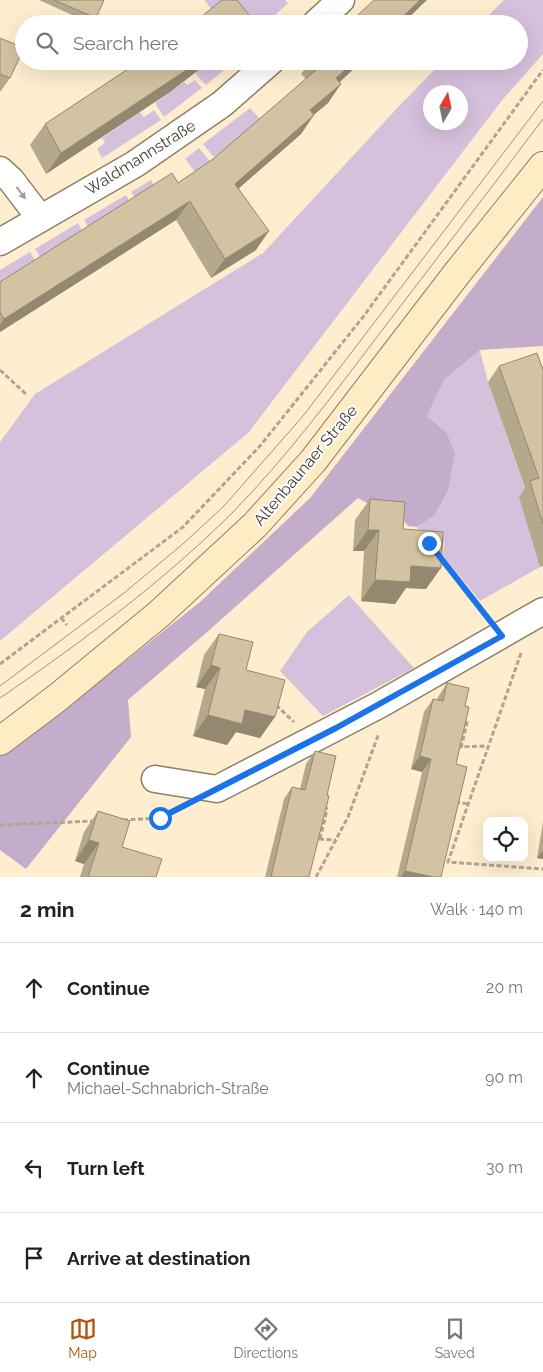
<!DOCTYPE html>
<meta charset="utf-8">
<style>
body{margin:0;font-family:Raleway,sans-serif;background:#f6f6f6;color:#222}
.controls{position:absolute;right:15px;bottom:15px;display:grid;overflow:hidden;border-radius:10px;box-shadow:0 5px 20px #0002}
.controls button{width:45px;height:45px;display:grid;place-items:center;padding:0;border:0;border-bottom:1px solid #e0e0e0;background:#fff;color:#222;font:25px sans-serif}
.compass{position:absolute;left:423px;top:85px;width:45px;height:45px;border-radius:50%;background:#fff;box-shadow:0 5px 20px #0002;rotate:9deg}
.stop{position:absolute;width:15px;height:15px;margin:-11px;border:4px solid #1a73e8;border-radius:50%;background:#fff}
.stop.end{background:#1a73e8;border-color:#fff;box-shadow:0 1px 5px #0008}
.list{margin:0;padding:0;list-style:none}
h2{display:flex;justify-content:space-between;align-items:center;height:65px;margin:0;padding:0 20px;font-size:21px}
h2 small{font-size:16px;font-weight:400;color:#767676}
.list li{display:grid;grid-template-columns:32px 1fr auto;gap:15px;align-items:center;box-sizing:border-box;height:90px;padding:0 20px;border-top:1px solid #e0e0e0}
.list b{display:block;font-size:19px;white-space:nowrap}
.list p{margin:0;font-size:16px;white-space:nowrap;color:#767676}
.list em{font-size:16px;font-style:normal;color:#767676}
.icon{flex:none;width:28px;height:28px;fill:none;stroke:currentColor;stroke-width:2;stroke-linecap:round;stroke-linejoin:round}
.map{position:relative;flex:none;width:543px;height:877px;overflow:hidden}
.search{position:absolute;background:#fff;box-shadow:0 5px 20px #0002;left:15px;right:15px;top:15px;height:55px;display:flex;align-items:center;gap:12px;box-sizing:border-box;padding:0 18px;border-radius:28px;color:#767676;font-size:19px}
.sheet{height:425px;background:#fff}
nav{display:flex;justify-content:space-around;align-items:center;box-sizing:border-box;height:70px;border-top:1px solid #e0e0e0;background:#fff;font-size:14px;color:#767676}
nav a{display:grid;justify-items:center;gap:2px}
nav .on{color:#b45309}
.map>svg:first-child{display:block}
</style>
<div class="map">
<svg width="543" height="877" viewBox="0 0 543 877">
<rect width="100%" height="100%" fill="#feeecf"/>
<!-- green -->
<path fill="#d6c1dd" fill-rule="evenodd" d="M204 0H285L288 3 269 21 272 24H224Z
M504 0H543V54L503 99 248 433 0 641V442L35 394 263 253 400 105 443 61H519V24H480ZM430 92H460V122H430Z
M210 61H235L206 85 195 73Z
M195 80 202 88 164 117 155 103 184 82 188 85Z
M250 108 260 119 226 155 222 151 214 157 203 144Z
M154 110 161 120 102 158 97 149 105 143 102 138 140 112 144 117Z
M199 148 214 166 200 178 185 159Z
M151 180 158 192 139 205 131 192Z
M126 195 134 208 92 234 84 220Z
M78 223 86 238 45 264 35 249Z
M30 252 39 267 0 292V270Z
M480 350 488 382 527 495 540 567 480 601 443 556 445 542 425 539 417 527 434 516 446 432 427 416 444 380Z
M349 595 414 668 323 716 280 671 307 632Z"/>
<!-- forest -->
<path fill="#c3adca" d="M543 197V346L480 350 444 380 427 416 446 432 455 453 448 490 434 516 417 527 408 526 395 508H376L358 498 206 633 128 700 131 737 26 869 0 850V756L123 663 200 602 310 498Z"/>
<g fill="none" stroke-linecap="round" stroke-linejoin="round">
<!-- minor casing -->
<g stroke="#908165" stroke-width="29">
<path id="minor" d="M315 24 341 0
M0 170 11 180 40 218
M0 242 135 164 222 104 271 61
M155 779 217 789 379 705 543 611"/>
</g>
<!-- secondary casing -->
<g stroke="#908165" stroke-width="30">
<path id="secondary" d="M0 741 57 698 159 614 255 525 313 461 458 272 543 166"/>
</g>
<!-- path -->
<path stroke="#b1a58d" stroke-width="3" stroke-dasharray="5 2.5" stroke-linecap="butt" d="M0 370 27 395
M439 556 487 616
M61 618 67 625
M521 653 448 862 543 869
M0 664 183 527 260 446 363 317 543 70
M276 705 294 722
M457 747 483 746 488 748
M461 748 467 723 464 720
M455 802 469 804
M123 820 160 818 179 808
M0 825 94 821
M319 839 336 840
M320 839 327 810 326 807
M316 877 348 817 379 733"/>
<!-- minor -->
<use href="#minor" stroke="#fff" stroke-width="26"/>
<!-- secondary -->
<use href="#secondary" stroke="#fdecc4" stroke-width="28"/>
<!-- tram -->
<path stroke="#9e937e" stroke-width="1" d="M0 686 124 593 184 543 224 506 303 416 543 101
M0 698C79 644 164 581 232 513 286 458 333 395 380 333 434 262 489 191 543 119"/>
</g>
<!-- wall -->
<path fill="#b6a88b" d="M39 0H104L96 18 92 24Z
M0 38 10 78 0 92Z
M140 61H210L170 92 46 174 30 145 45 124Z
M311 61H362L340 82 328 103 314 114 301 134 239 188 256 250 211 278 176 220 0 332V282L178 183 213 159 306 79 301 74Z
M499 366 543 370V566L540 567 519 497 525 488 488 382Z
M370 499 403 529 426 589 406 588 395 604 361 601 364 551H353L355 520Z
M219 634 246 670 260 738 236 732 227 745 193 736 205 689 196 687 204 655Z
M447 683 465 706 456 764 441 877H397L422 772 411 769 424 712 433 699 437 700 438 697Z
M315 751 327 795 309 877H265L284 799 292 787 300 789 306 764Z
M98 811 122 847 156 877H80L84 864 75 861 84 832Z
M543 822V859L537 858Z"/>
<!-- shaded-wall -->
<path fill="#948871" d="M420 0H427L402 24H395Z
M198 61H210L170 92 46 174 61 153Z
M355 61H362L323 97 336 78Z
M341 84 328 103 297 129 310 110Z
M314 115 301 134 222 203 235 184Z
M190 201 176 220 0 332V325L4 319Z
M269 231 256 250 211 278 225 259Z
M368 530H379L364 551H353Z
M411 566 441 568 426 589 406 588 395 604 361 601 375 580Z
M211 665 220 668 205 689 196 687Z
M245 710 275 717 260 738 236 732 227 745 193 736 208 715Z
M420 756 431 759 422 772 411 769Z
M89 840 99 843 84 864 75 861Z
M543 850V859L537 858Z
M405 871 434 877H401Z"/>
<!-- building -->
<path fill="#d4c3a2" stroke="#948871" d="M54 0H104L96 18Z
M222 0H237L252 19 246 24H192Z
M374 0H420L395 24H348Z
M0 38 24 48 10 78 0 74Z
M140 61H198L185 71 61 153 45 124Z
M320 61H355L336 78 341 84 310 110 314 115 235 184 269 231 225 259 190 201 4 319 0 312V282L172 173 178 183 213 159 323 64Z
M537 353 543 370V524L530 481 539 478 499 366Z
M370 499 405 502 403 529 443 532 441 568 411 566 410 582 375 580 379 530H368Z
M219 634 253 642 246 670 285 680 275 717 245 710 242 724 208 715 220 668 211 665Z
M447 683 469 688 465 706 469 707 456 764 467 767 441 877H434L405 871 431 759 420 756 433 699 443 701Z
M315 751 336 756 327 795 329 796 309 877H271L292 787 305 790Z
M98 811 130 821 122 847 162 859 156 877H88L99 843 89 840Z"/>
<!-- one-way arrows -->
<defs><path id="oneway-solid" d="M-6-.8H1V-3.2L6.5 0L1 3.2V.8H-6Z" transform="scale(1.25)"/></defs>
<use fill="#a09c96" href="#oneway-solid" transform="translate(21 193) rotate(54)"/>
<g fill="none" stroke-linecap="round" stroke-linejoin="round">
<!-- route -->
<path stroke="#1a73e8" stroke-width="6" d="M160 818 336 728 502 636 429 543"/>
</g>
<g text-anchor="middle" stroke-width="4" stroke-linejoin="round" paint-order="stroke">
<!-- street labels -->
<g font-size="16" fill="#413a2e" stroke="#fdfdfd">
<text transform="translate(140 157) rotate(-32)" y="6">Waldmannstraße</text>
<text transform="translate(305 465) rotate(-50)" y="6">Altenbaunaer Straße</text>
</g>
</g>
</svg>
<div class="controls">
<button><svg class="icon" aria-label="locate" viewBox="0 0 24 24"><circle cx="12" cy="12" r="6"/><path d="M12 2v4M12 18v4M2 12h4M18 12h4"/></svg></button>
</div>
<svg class="compass" viewBox="-18 -18 36 36"><path d="M0-13l5 13h-10z" fill="#e53935"/><path d="M0 13l5-13h-10z" fill="#767676"/></svg>
<div class="stop" style="left:160px;top:818px"></div>
<div class="stop end" style="left:429px;top:543px"></div>
<div class="search"><svg class="icon" aria-label="search" viewBox="0 0 24 24"><circle cx="10" cy="10" r="6"/><path d="M15 15l6 6"/></svg>Search here</div>
</div>
<section class="sheet">
<h2>2 min<small>Walk · 140 m</small></h2>
<ul class="list">
<li><svg class="icon" aria-label="ahead" viewBox="0 0 24 24"><path d="M12 20V5M6 11l6-6 6 6"/></svg><div><b>Continue</b></div><em>20 m</em></li>
<li><svg class="icon" aria-label="ahead" viewBox="0 0 24 24"><path d="M12 20V5M6 11l6-6 6 6"/></svg><div><b>Continue</b><p>Michael-Schnabrich-Straße</p></div><em>90 m</em></li>
<li><svg class="icon" aria-label="left" viewBox="0 0 24 24"><path d="M17 20v-9H6M10 6l-5 5 5 5"/></svg><div><b>Turn left</b></div><em>30 m</em></li>
<li><svg class="icon" aria-label="arrive" viewBox="0 0 24 24"><path d="M6 21V4h12l-3 4 3 4H6"/></svg><div><b>Arrive at destination</b></div></li>
</ul>
</section>
<nav>
<a class="on"><svg class="icon" aria-label="map" viewBox="0 0 24 24"><path d="M3 6l6-2 6 2 6-2v14l-6 2-6-2-6 2zM9 4v14M15 6v14"/></svg>Map</a>
<a><svg class="icon" aria-label="directions" viewBox="0 0 24 24"><path d="M12 3l9 9-9 9-9-9zM9 14v-3h6M13 9l2 2-2 2"/></svg>Directions</a>
<a><svg class="icon" aria-label="saved" viewBox="0 0 24 24"><path d="M7 4h10v16l-5-4-5 4z"/></svg>Saved</a>
</nav>
